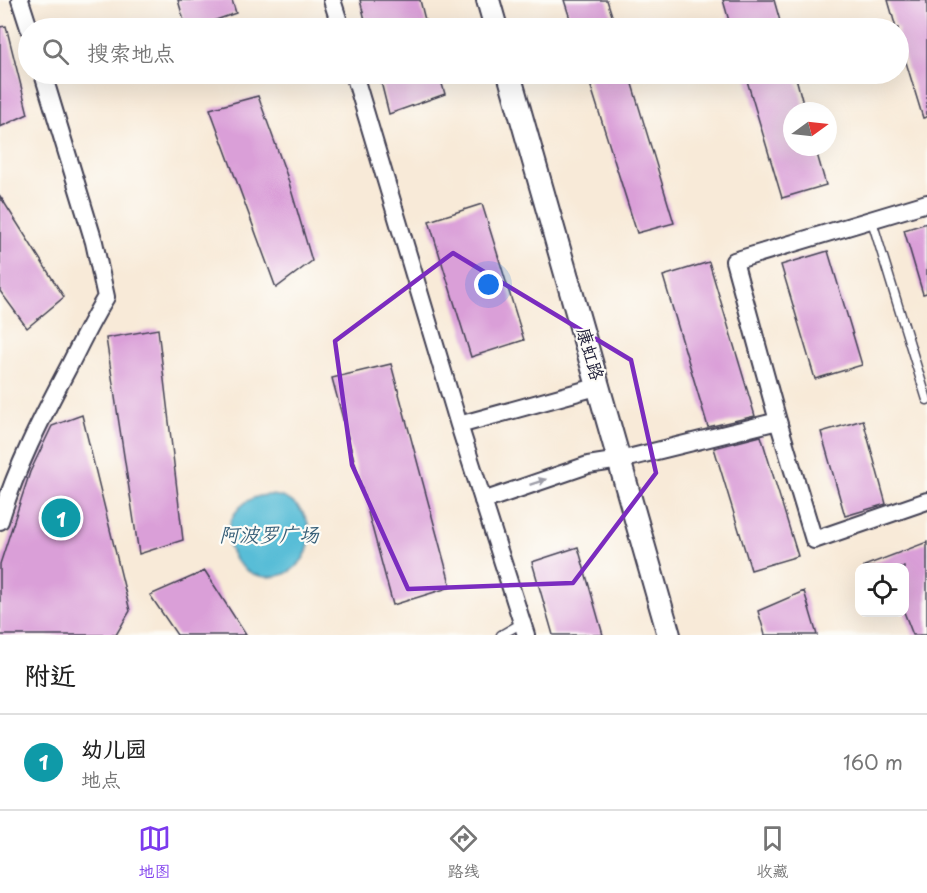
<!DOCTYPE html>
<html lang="zh">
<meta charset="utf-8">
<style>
body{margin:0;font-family:"Playpen Sans","LXGW WenKai TC",sans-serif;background:#f6f6f6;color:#222}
.controls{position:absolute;right:18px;bottom:18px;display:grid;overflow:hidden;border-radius:12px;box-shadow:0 6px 24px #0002}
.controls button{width:54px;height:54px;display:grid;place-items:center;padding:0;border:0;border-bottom:2px solid #e0e0e0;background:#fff;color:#222;font:30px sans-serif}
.compass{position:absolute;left:783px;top:102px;width:54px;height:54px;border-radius:50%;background:#fff;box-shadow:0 6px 24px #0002;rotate:75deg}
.you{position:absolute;left:489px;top:285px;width:21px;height:21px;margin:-15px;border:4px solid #fff;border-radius:50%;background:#1a73e8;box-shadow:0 0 0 9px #1a73e833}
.badge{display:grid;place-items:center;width:39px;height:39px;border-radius:50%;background:#7c3aed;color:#fff;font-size:20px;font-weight:700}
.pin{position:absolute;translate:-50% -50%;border:3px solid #fff;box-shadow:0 2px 6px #0006}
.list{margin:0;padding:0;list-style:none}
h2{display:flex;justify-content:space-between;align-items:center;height:78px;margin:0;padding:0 24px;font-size:26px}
h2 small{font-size:20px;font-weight:400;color:#767676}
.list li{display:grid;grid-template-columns:39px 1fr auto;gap:18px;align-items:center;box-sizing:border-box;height:96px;padding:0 24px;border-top:2px solid #e0e0e0}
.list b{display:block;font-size:22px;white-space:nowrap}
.list p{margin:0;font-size:20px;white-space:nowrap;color:#767676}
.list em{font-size:20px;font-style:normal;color:#767676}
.icon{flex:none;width:33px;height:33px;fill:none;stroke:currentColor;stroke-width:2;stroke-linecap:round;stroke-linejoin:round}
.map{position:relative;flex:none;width:927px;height:635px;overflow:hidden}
.search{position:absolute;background:#fff;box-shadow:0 6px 24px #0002;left:18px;right:18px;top:18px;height:66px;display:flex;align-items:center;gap:15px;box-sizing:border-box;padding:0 21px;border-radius:33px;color:#767676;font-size:22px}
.sheet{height:174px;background:#fff}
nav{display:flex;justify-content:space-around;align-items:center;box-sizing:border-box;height:84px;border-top:2px solid #e0e0e0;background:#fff;font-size:16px;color:#767676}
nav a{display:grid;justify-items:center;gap:3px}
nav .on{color:#7c3aed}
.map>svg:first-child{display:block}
</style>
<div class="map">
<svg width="927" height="635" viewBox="0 0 927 635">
<rect width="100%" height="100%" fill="#fdfcf7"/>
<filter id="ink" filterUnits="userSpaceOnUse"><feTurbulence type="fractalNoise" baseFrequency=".0167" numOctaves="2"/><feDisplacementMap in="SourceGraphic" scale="12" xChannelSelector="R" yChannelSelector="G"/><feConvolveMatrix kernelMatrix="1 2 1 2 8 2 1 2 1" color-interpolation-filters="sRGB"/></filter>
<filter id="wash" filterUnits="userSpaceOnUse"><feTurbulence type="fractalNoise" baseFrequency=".008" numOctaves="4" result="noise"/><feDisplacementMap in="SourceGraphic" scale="24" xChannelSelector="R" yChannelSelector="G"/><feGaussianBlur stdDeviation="1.35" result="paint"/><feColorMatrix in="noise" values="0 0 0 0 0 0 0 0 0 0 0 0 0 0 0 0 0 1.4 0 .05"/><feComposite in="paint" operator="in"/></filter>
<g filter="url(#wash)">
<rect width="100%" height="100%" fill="#f8ead8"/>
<!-- water -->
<path fill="#58bdd7" stroke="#3d7089" stroke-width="1.5" d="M228 536a41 41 0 1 1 82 0a41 41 0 1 1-82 0Z"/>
<g id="blocks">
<!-- building -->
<path fill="#da9fd8" d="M178 0H232L236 13 193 28H186Z
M360 0H420L427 28H367Z
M564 0H607L616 28H573Z
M723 0H774L782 28H731Z
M888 0H927V117L923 118 898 36V28H896Z
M6 26 28 114 0 127V27Z
M379 74H439L445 94 389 114Z
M587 74H629L674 223 637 233Z
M745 74H795L805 111H792V147H815L826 185 782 198Z
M258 96 287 176 312 261 276 288 210 109Z
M0 196 64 297 27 328 0 291Z
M482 204 524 340 471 357 429 221Z
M927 223V293L923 294 904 230Z
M828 251 862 365 815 379 781 265Z
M709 262 755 416 708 427 663 276Z
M158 329 183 540 139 554 106 338Z
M391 364 451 587 393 605 332 378Z
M82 415 130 611 116 635H0V564L30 472 52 426Z
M863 420 886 504 845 516 821 432Z
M761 436 798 556 751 570 714 448Z
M927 542V635H913L904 612V567H864V566Z
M578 547 603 635H553L532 562Z
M205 571 246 635H177L150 595Z
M804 591 817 635H765L758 611Z"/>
</g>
</g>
<g filter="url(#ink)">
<use href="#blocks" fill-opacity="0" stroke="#424053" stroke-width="1.5"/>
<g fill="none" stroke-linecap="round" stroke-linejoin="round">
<!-- lane casing -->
<g stroke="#424053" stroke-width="11">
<path id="lane" d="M872 221 927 400
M501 635 522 623"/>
</g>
<!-- street casing -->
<g stroke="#424053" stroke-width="20">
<path id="street" d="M20 0 29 28
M332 0 341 28
M354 74 459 425 526 635
M778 421 814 540 927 501
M459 425 600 386
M483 501 588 465 620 460 778 421 734 261 927 203
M0 521C16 468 41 419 67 370 80 345 91 321 106 297L94 242 43 74"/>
</g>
<!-- secondary casing -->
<g stroke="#424053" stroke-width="26">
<path id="secondary" d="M488 0 496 28
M509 74 669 635"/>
</g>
<!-- lane -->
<use href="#lane" stroke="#fff" stroke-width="8"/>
<!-- street -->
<use href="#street" stroke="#fff" stroke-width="16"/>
<!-- secondary -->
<use href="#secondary" stroke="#fff" stroke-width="22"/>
</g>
<!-- one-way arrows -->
<defs><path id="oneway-solid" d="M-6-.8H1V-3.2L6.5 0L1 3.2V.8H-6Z" transform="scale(1.5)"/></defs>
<use fill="#9c9ca7" href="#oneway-solid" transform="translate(538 482) rotate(-19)"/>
</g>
<!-- marked area -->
<path fill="none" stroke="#7b2cbf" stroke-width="4.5" stroke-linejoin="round" d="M453 253 631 360 656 473 573 583 408 589 352 465 335 341Z"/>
<g text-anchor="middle" stroke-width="4.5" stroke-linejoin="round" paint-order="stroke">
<!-- street labels -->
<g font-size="18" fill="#22223b" stroke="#fdfcf7">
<text transform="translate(590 354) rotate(74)" y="6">康虹路</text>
</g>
<!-- water labels -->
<g font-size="20" font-style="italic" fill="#386079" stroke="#fdfcf7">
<text x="269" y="542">阿波罗广场</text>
</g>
</g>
</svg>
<div class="controls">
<button><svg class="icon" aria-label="locate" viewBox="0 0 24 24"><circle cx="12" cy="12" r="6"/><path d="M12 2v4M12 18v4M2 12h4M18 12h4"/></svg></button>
</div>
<svg class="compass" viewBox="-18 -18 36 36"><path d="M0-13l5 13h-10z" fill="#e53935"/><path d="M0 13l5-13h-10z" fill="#767676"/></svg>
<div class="you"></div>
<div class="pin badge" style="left:61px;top:518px;background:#0f9aa8">1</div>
<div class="search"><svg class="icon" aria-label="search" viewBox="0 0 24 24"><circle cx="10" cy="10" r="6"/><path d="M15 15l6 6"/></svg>搜索地点</div>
</div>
<section class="sheet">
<h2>附近<small></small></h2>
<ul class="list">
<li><span class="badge" style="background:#0f9aa8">1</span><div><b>幼儿园</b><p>地点</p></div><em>160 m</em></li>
</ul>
</section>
<nav>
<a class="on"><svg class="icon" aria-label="map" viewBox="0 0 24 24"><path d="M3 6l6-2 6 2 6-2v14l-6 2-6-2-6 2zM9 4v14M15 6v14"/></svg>地图</a>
<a><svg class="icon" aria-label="directions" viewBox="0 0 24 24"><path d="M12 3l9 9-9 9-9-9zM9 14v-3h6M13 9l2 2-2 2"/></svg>路线</a>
<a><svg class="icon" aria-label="saved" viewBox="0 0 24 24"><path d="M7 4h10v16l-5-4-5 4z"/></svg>收藏</a>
</nav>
